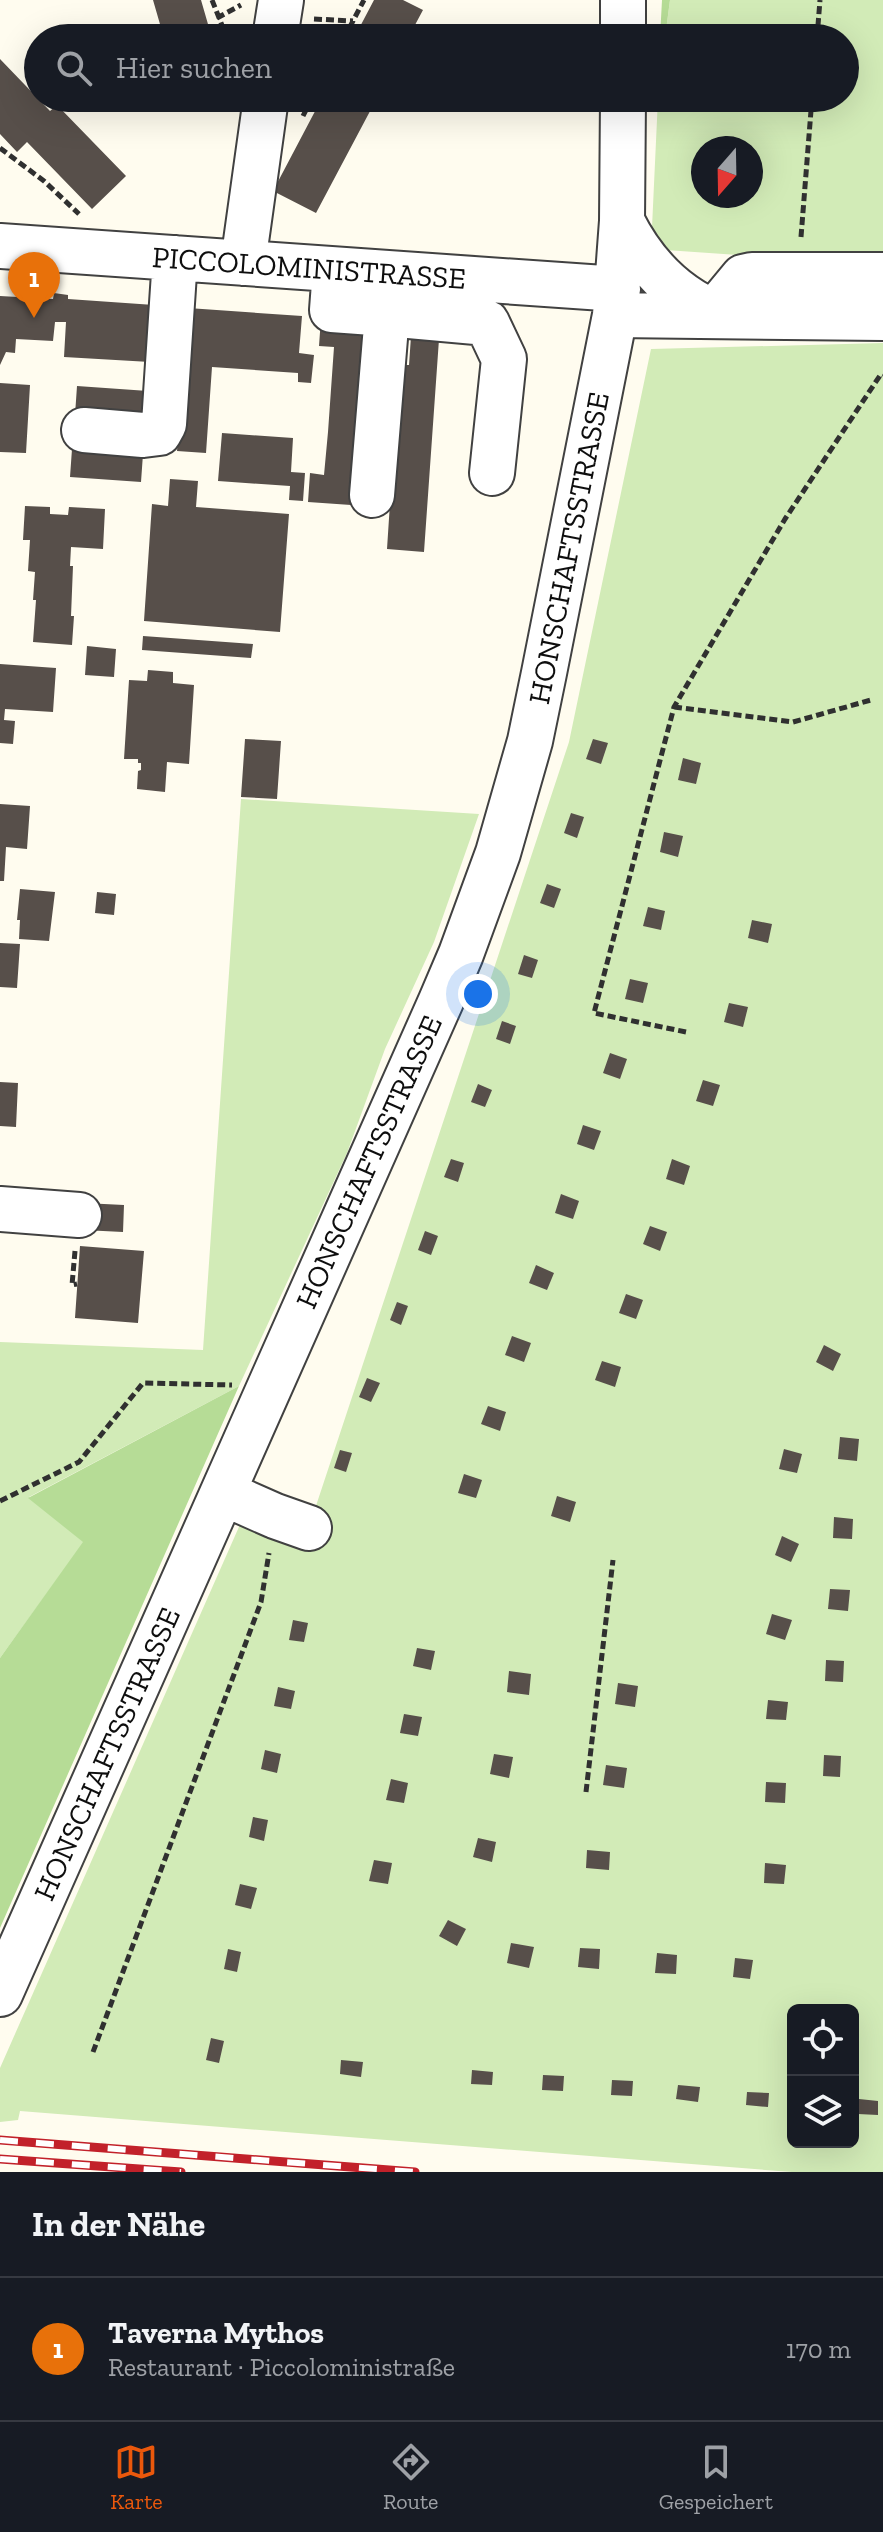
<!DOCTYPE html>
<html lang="de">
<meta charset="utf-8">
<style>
body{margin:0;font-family:"Zilla Slab",serif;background:#20242c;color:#f1f3f6}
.controls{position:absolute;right:24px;bottom:24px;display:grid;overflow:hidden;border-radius:12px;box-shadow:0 8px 32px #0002}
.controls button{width:72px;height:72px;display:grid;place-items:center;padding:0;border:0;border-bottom:2px solid #363941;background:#171b24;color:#f1f3f6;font:40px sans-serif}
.compass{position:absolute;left:691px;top:136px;width:72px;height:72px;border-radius:50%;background:#171b24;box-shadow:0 8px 32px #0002;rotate:200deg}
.you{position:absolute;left:478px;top:994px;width:28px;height:28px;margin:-20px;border:6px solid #fff;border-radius:50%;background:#1a73e8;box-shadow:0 0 0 12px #1a73e833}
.badge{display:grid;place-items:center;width:52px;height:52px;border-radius:50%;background:#ea580c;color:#fff;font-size:26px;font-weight:700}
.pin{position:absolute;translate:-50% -66px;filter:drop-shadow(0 2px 4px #0008)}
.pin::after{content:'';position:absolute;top:42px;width:28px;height:24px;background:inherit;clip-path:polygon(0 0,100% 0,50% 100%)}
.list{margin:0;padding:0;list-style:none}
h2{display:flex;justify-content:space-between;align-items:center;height:104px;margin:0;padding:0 32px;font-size:34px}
h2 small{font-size:26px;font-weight:400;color:#9ea1a6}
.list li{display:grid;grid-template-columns:52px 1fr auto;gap:24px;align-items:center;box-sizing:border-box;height:144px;padding:0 32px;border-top:2px solid #363941}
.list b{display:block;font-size:30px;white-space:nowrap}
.list p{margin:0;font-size:26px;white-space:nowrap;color:#9ea1a6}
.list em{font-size:26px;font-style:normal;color:#9ea1a6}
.icon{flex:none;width:44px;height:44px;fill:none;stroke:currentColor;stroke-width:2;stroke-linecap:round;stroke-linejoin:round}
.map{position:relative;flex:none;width:883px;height:2172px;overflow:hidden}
.search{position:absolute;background:#171b24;box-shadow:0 8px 32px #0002;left:24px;right:24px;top:24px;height:88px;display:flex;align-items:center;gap:20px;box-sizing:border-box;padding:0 28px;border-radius:44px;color:#9ea1a6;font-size:30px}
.sheet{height:248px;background:#171b24}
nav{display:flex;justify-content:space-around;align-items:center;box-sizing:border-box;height:112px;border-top:2px solid #363941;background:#171b24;font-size:22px;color:#9ea1a6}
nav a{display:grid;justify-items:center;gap:4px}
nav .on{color:#ea580c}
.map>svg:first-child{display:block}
</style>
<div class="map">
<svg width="883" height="2172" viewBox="0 0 883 2172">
<rect width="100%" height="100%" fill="#fffcef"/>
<!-- green -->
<path fill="#d2ebb7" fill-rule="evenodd" d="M670 0H883V265L651 249 658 98H845V38H665ZM703 148H751V196H703Z
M883 343V2172H792L20 2111 18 2120 0 2122V2068L242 1520 306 1536 569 742 651 349ZM793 2010H853V2142H793Z
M241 799 479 814 434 942 385 1049 347 1153 239 1386 29 1497 84 1542 0 1658V1342L203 1350Z"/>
<!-- forest -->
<path fill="#b6dc96" d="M662 0H670L665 38H660Z
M239 1386 0 1928V1658L83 1542 28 1498Z"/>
<!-- building -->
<path fill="#574f4a" d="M153 0H201L212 38H164Z
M374 0H403L423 10 408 38H354Z
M0 59 50 111 57 105 126 176 92 209 27 142 17 152 0 134Z
M322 98H377L316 213 273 191Z
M54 293 68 295V299L154 305 150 362 64 357 66 322H55L53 341 16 339 15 353 6 352 0 365V296L53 299Z
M188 308 302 316 299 353 314 355 311 383 298 382V373L212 367 206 453 177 451Z
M321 318 364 321 351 505 308 502 310 473 324 475 328 432 334 347 319 346Z
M412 322 440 325 424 552 387 549 399 365H409Z
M0 383 30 385 26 453 0 452Z
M77 386 148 391 146 420 75 415Z
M222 433 293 438 291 472 305 473 303 501 289 500 290 486 218 481Z
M72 449 143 454 141 482 70 477Z
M170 479 198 481 196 507 289 514 280 632 144 621 152 504 168 506Z
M25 506 50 507V514L68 515 69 507 105 509 103 549 71 547 70 566H73L71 616H74L72 645 33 642 36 600H33L35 572 28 571 30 540H23Z
M143 636 253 644 251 658 142 650Z
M87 646 116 649 114 677 85 675Z
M0 664 56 668 53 712 5 709 4 720 15 721 13 744 0 743Z
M148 670 173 672V683L194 685 189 764 167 762 165 792 137 789 138 771 141 770V763H138V759H124L129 680 147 681Z
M245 739 281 741 277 799 241 797Z
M593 739 608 743 601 764 586 759Z
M683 758 701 763 696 784 678 780Z
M0 804 30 806 27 849 6 847 4 881H0Z
M571 813 584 817 577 838 564 833Z
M664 832 683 836 678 857 660 852Z
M547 884 561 889 554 908 540 903Z
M20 889 55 892 49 941 19 939 20 920H17Z
M97 892 116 894 114 915 95 913Z
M648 907 665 911 661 930 643 926Z
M752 920 772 924 768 943 748 938Z
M0 943 20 944 17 988 0 987Z
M524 955 538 960 532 978 518 974Z
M630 979 648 983 643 1003 625 999Z
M729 1003 748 1007 743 1027 724 1022Z
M502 1021 516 1026 510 1044 496 1039Z
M610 1053 627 1059 620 1079 603 1073Z
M703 1080 720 1085 713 1106 696 1101Z
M0 1082 18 1083 16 1127 0 1126Z
M478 1084 492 1090 485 1107 471 1102Z
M583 1125 601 1131 594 1150 577 1144Z
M451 1159 464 1163 458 1182 444 1177Z
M672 1159 690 1166 684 1185 666 1179Z
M561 1194 579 1201 573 1219 555 1213Z
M84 1203 124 1205 123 1232 83 1230Z
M650 1226 667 1232 660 1251 643 1244Z
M425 1231 438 1236 431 1255 418 1250Z
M80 1246 144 1251 138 1323 75 1318Z
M536 1265 554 1273 547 1290 529 1283Z
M626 1294 643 1300 636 1319 619 1313Z
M397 1302 408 1306 401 1325 390 1320Z
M512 1336 531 1343 524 1362 505 1355Z
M824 1345 841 1354 833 1371 816 1362Z
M602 1361 621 1367 615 1387 595 1380Z
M367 1378 380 1383 371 1402 359 1397Z
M488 1406 506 1412 500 1431 481 1424Z
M840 1437 859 1439 857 1461 838 1459Z
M784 1449 802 1454 797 1473 779 1469Z
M340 1450 352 1453 346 1472 334 1468Z
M464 1474 482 1480 476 1498 458 1493Z
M557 1496 576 1502 570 1522 551 1516Z
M834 1517 853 1519 852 1539 833 1538Z
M782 1536 799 1544 791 1562 775 1555Z
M830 1589 850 1590 848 1611 828 1609Z
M772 1614 792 1620 785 1640 766 1634Z
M293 1620 308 1623 304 1642 289 1640Z
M417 1648 435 1651 431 1670 413 1666Z
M826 1660 844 1661 843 1682 825 1681Z
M509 1671 531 1674 529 1695 507 1692Z
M618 1683 638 1686 635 1707 615 1704Z
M278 1687 295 1691 291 1709 274 1706Z
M768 1700 788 1702 786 1720 766 1719Z
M404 1714 422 1717 418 1736 400 1733Z
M265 1750 281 1754 277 1773 261 1769Z
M494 1754 513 1757 509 1778 490 1774Z
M824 1755 841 1756 840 1777 823 1776Z
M606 1765 627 1768 624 1788 603 1785Z
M391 1779 408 1783 404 1803 386 1800Z
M766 1782 786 1783 785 1803 765 1802Z
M253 1817 268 1820 264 1841 249 1837Z
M478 1838 496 1842 492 1862 473 1857Z
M587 1850 610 1852 609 1870 586 1868Z
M374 1860 392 1863 388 1884 369 1881Z
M765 1863 786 1865 784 1884 764 1883Z
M240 1884 257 1888 251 1909 235 1905Z
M448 1920 466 1929 457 1946 439 1936Z
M511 1943 534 1947 529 1968 507 1963Z
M580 1948 600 1949 599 1969 578 1967Z
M228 1949 241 1952 237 1972 224 1969Z
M657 1953 677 1955 676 1974 655 1973Z
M735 1958 753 1960 750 1979 733 1977Z
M211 2038 224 2041 219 2063 206 2060Z
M341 2060 363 2062 361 2077 340 2074Z
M472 2070 493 2072 492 2085 471 2084Z
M543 2075 564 2076 563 2091 542 2090Z
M612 2080 633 2081 632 2096 611 2095Z
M678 2085 700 2087 698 2102 676 2099Z
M747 2092 769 2093 768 2107 746 2105Z
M859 2099 878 2101V2115L858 2114Z"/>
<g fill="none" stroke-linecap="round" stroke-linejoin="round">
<!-- minor casing -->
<g stroke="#414141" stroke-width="48">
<path id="minor" d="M275 38 281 0
M623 38V0
M622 221C643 263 673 296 718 314
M0 246 618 289
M243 263 266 98
M335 270 332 310 387 314 372 495
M714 312 743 277 752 275H883
M387 314 487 323 504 359 492 473
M615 315 883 318
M84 430 143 435 159 433 164 424 175 258
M0 1209 79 1215
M223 1493 275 1516 309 1528
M0 1994 441 1001 461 954 498 853 530 741 544 673 615 315 622 221 623 98"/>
</g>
<!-- path -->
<path stroke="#303030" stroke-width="5" stroke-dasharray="8 4" stroke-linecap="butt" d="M212 0 227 38
M217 18 241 5
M314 19 353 21
M344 38 364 0
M817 38 820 0
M303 116 312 98
M0 148 44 181 79 214
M801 237 812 98
M674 707 793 722 871 700
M686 1032 594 1013 674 707 785 519 881 374 883 375
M75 1251 72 1285 77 1284
M0 1501 79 1462 143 1383 232 1385
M586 1792 613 1560
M93 2052 261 1602 269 1553"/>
<!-- minor -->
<use href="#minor" stroke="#fff" stroke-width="44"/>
<!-- rail casing -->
<g stroke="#c2212a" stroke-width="9">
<path id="rail" d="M0 2140 415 2172
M0 2159 181 2172"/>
</g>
<!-- rail -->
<use href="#rail" stroke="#fff" stroke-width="6" stroke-dasharray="18" stroke-linecap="butt"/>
</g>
<g text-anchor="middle" stroke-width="8" stroke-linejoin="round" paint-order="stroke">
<!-- street labels -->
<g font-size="30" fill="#0e0e0e" stroke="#fff">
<text transform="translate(309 268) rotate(4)" y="10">PICCOLOMINISTRASSE</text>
<text transform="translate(569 548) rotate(-79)" y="10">HONSCHAFTSSTRASSE</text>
<text transform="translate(369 1162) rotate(-66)" y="10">HONSCHAFTSSTRASSE</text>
<text transform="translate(107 1754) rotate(-66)" y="10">HONSCHAFTSSTRASSE</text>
</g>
</g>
</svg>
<div class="controls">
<button><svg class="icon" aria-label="locate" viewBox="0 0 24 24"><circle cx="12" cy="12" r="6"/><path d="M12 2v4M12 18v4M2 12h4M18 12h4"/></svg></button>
<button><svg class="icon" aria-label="layers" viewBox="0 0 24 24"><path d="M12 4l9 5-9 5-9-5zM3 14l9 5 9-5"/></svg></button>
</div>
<svg class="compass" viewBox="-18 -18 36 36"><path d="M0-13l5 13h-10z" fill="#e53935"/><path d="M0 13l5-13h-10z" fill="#9ea1a6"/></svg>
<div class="you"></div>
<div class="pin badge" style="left:34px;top:318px;background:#e8710a">1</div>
<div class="search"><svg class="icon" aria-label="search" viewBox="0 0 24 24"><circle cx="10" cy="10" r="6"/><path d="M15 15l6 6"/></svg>Hier suchen</div>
</div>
<section class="sheet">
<h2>In der Nähe<small></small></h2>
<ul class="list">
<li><span class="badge" style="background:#e8710a">1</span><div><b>Taverna Mythos</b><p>Restaurant · Piccoloministraße</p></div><em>170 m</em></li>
</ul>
</section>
<nav>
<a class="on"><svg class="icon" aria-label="map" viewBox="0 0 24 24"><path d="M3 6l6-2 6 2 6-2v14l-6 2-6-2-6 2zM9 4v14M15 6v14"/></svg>Karte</a>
<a><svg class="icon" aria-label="directions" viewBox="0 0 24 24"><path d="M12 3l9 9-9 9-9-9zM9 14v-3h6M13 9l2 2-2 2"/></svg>Route</a>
<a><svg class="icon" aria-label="saved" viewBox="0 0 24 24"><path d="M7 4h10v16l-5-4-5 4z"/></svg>Gespeichert</a>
</nav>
